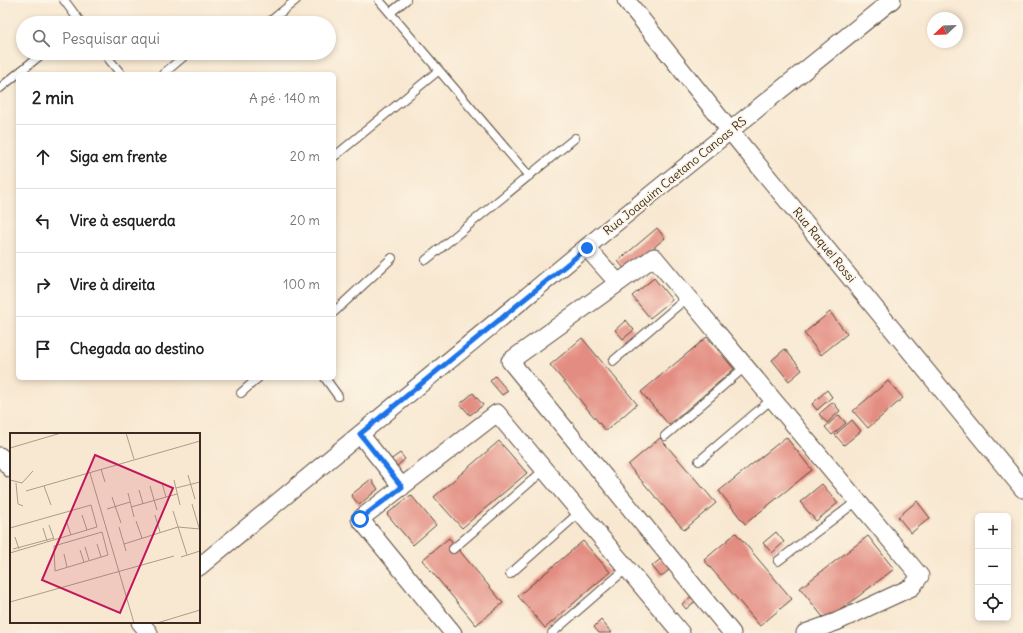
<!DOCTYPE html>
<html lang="pt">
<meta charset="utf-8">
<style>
body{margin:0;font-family:Delius,sans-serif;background:#f6f6f6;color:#202124}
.controls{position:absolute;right:12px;bottom:12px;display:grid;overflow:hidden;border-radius:6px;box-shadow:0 2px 6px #0003}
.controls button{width:36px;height:36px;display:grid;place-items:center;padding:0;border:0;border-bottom:1px solid #e0e0e0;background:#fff;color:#202124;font:20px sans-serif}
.compass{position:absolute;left:927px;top:12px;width:36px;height:36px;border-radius:50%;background:#fff;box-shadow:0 2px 6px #0003;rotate:247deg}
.stop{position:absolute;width:12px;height:12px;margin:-9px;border:3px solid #1a73e8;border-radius:50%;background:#fff}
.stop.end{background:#1a73e8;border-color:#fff;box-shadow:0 1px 4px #0008}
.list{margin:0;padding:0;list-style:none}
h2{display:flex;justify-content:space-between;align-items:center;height:52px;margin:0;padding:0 16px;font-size:17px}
h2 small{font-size:13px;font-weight:400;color:#757577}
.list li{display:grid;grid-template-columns:26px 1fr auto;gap:12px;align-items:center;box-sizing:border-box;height:64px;padding:0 16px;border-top:1px solid #e0e0e0}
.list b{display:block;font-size:15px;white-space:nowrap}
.list em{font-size:13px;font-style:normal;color:#757577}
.icon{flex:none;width:22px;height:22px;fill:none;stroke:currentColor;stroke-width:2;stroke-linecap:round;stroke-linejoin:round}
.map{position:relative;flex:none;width:1023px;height:633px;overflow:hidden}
.search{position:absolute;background:#fff;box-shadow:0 2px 6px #0003;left:16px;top:16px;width:320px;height:44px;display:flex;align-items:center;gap:10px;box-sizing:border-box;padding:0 14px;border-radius:22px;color:#757577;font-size:15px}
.panel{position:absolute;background:#fff;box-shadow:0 2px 6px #0003;left:16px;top:72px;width:320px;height:308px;border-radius:6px}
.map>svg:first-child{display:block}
</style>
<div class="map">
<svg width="1023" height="633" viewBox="0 0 1023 633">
<rect width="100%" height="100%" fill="#fcf5e5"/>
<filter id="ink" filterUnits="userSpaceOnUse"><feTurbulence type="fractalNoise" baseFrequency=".025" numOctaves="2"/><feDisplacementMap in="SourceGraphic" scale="8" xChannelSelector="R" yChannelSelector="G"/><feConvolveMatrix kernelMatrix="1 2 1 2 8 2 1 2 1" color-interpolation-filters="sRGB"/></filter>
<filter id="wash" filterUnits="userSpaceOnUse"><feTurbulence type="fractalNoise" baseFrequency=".012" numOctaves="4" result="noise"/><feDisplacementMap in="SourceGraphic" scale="16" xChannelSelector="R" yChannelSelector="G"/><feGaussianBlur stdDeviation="0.9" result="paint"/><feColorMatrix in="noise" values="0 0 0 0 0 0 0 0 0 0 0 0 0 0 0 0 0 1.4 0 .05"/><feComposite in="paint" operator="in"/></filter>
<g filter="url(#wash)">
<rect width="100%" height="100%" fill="#f8e8d1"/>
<g id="blocks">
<!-- building -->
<path fill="#e38c81" d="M657 228 665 238 626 271 618 261Z
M654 278 672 300 650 318 632 296Z
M830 312 847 334 821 355 804 333Z
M626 320 634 330 623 339 615 330Z
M707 337 734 369 669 425 641 392Z
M582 338 637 404 606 431 550 365Z
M785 349 802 370 789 381 772 360Z
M495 376 508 391 502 395 490 381Z
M888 381 903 398 868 428 853 411Z
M827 390 832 397 817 410 812 404Z
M473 393 483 405 470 415 460 404Z
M833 402 840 411 827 423 819 414Z
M839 415 846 423 832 435 825 427Z
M852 420 861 431 844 445 835 435Z
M786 437 812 470 745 524 719 491Z
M660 438 716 503 684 530 628 465Z
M499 441 527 473 462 528 434 497Z
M400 453 405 459 395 468 389 461Z
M371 479 378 489 359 505 351 495Z
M822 484 838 503 816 521 800 502Z
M411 495 436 525 413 545 387 514Z
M917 501 930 518 911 533 898 517Z
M776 532 784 542 772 553 763 543Z
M736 533 792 599 760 626 704 560Z
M868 536 894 569 826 621 800 588Z
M449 538 503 603 476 625 422 560Z
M583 541 610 572 545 628 518 596Z
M663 557 671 568 661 577 652 566Z
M693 595 697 600 686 609 682 604Z
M601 620 612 633H599L594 627Z"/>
</g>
</g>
<g filter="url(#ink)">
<use href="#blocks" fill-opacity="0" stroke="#574639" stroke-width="1"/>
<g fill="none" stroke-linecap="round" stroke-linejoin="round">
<!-- lane casing -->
<g stroke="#574639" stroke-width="10">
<path id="lane" d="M64 0 81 23
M379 0 529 176
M390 13 406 0
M268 23 296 0
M104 53 121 74
M163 74 188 53
M0 88 43 53
M335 156 438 71
M426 260 575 138
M334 312 392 258
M613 361 688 297
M325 378 338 396
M241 393 258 378
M665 436 746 366
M699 461 772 399
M453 549 544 470
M778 561 857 501
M510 574 580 512
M552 633 627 568"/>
</g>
<!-- street casing -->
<g stroke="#574639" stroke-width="19">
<path id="street" d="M626 0 731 132 1023 489
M587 248 618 283
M360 434 402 487
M0 456 11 469
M199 567 623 217 892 0
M140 622 149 633
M453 633 360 519 497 413 681 633
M732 633 510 361 654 257 920 576 912 587 836 622 805 633"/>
</g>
<!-- lane -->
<use href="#lane" stroke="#fff" stroke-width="8"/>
<!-- street -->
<use href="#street" stroke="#fff" stroke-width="17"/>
</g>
</g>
<g fill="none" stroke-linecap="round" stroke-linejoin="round" filter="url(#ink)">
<!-- route -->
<path stroke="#1a73e8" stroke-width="5" d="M360 519 402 487 360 434 587 248"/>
</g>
<g text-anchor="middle" stroke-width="3.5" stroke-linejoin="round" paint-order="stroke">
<!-- street labels -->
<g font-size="12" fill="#3b2a1e" stroke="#fcf5e5">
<text transform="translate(675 176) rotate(-39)" y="4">Rua Joaquim Caetano Canoas RS</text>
<text transform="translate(824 245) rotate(51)" y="4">Rua Raquel Rossi</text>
</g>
</g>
<!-- overview -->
<g transform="translate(10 433)">
<rect width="190" height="190" fill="#f8e8d1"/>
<path fill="none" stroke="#ac9c89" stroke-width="1" d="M116 0 124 26M0 15 51 0M91 36 95 49M80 40 124 190M178 42 185 66M0 47 12 50 23 38M164 47 170 72M6 50 8 71 13 73M152 50 156 64M34 53 41 72M140 53 147 77M166 55 190 49M129 57 133 71M16 58 190 8M118 60 124 84M102 64 111 90M182 71 190 98M121 74 167 61M97 76 120 69M163 78 177 122M72 82 77 97M145 82 150 99M56 87 61 102M126 88 132 105M39 92 44 106M109 94 116 118M0 95 81 72 87 94 0 120M33 95 37 108M92 99 98 122 45 138 44 113ZM5 104 9 116M87 111 91 124M114 111 168 94 190 96M75 114 79 127M3 116 44 105M70 117 74 129M54 121 57 134M171 124 190 118M0 169 164 123M147 190 190 177"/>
<path fill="#c2185b" fill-opacity="0.15" stroke="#c2185b" stroke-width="2" d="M85 22 163 55 110 180 32 147Z"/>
<rect width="190" height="190" fill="none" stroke="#3b2a1e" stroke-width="2"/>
</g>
</svg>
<div class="controls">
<button>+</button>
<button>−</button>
<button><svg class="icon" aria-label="locate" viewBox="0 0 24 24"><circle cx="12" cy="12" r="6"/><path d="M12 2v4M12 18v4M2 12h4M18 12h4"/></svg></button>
</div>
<svg class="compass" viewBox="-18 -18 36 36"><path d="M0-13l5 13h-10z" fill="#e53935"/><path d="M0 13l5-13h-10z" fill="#757577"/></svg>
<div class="stop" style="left:360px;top:519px"></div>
<div class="stop end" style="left:587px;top:248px"></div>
<div class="search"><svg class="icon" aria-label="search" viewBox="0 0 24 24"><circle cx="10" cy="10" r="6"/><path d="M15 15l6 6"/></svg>Pesquisar aqui</div>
<section class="panel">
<h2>2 min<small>A pé · 140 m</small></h2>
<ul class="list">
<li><svg class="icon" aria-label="ahead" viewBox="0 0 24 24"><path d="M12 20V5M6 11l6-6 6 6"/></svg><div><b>Siga em frente</b></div><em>20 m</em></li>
<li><svg class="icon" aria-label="left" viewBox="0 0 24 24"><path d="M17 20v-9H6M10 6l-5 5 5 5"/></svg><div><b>Vire à esquerda</b></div><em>20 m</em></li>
<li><svg class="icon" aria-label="right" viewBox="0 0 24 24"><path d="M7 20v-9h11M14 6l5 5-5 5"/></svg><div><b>Vire à direita</b></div><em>100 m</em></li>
<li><svg class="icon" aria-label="arrive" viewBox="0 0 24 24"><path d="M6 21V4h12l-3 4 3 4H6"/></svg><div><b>Chegada ao destino</b></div></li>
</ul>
</section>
</div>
